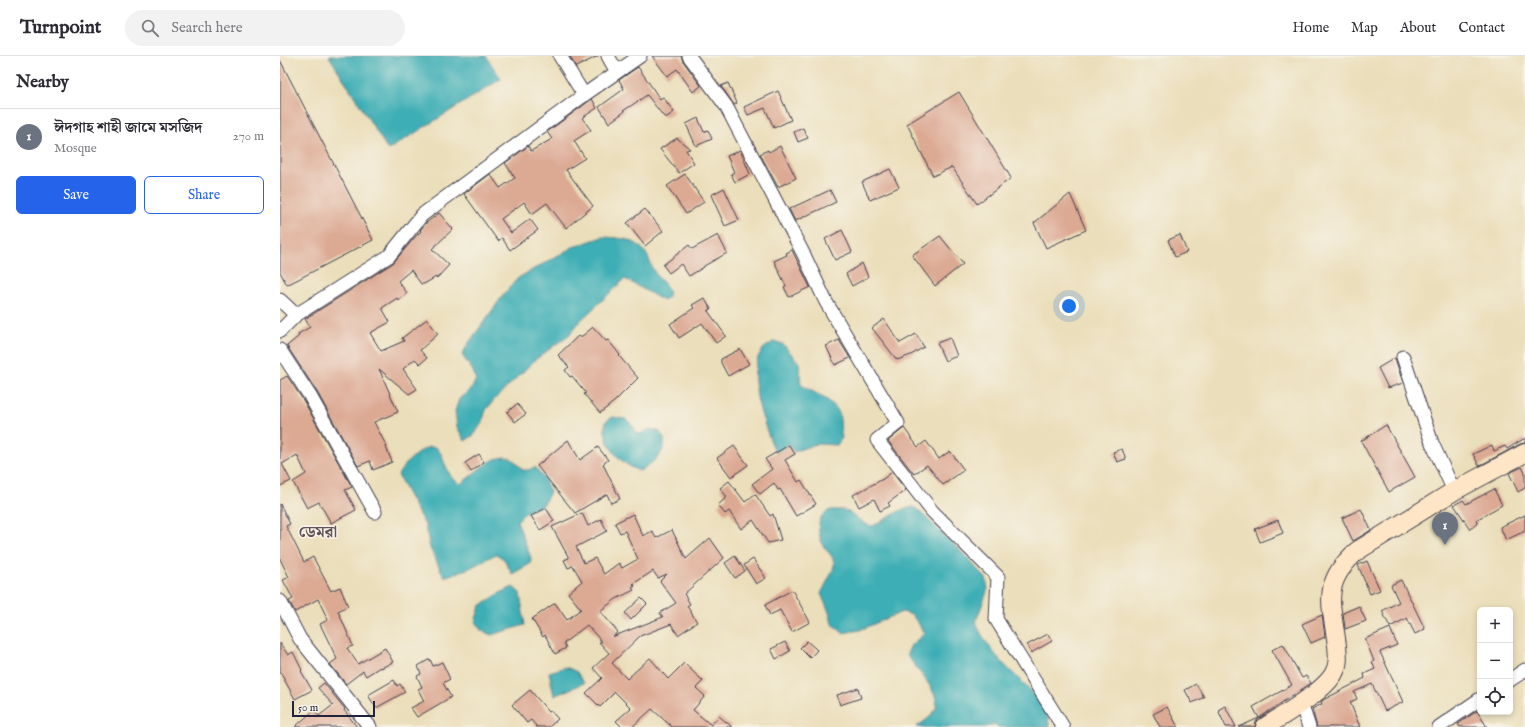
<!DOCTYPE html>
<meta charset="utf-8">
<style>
body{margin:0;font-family:"IM FELL English","Noto Serif Bengali",serif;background:#f2f2f3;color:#2b2b33}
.controls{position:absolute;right:12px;bottom:12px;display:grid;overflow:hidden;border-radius:6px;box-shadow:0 2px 6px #0003}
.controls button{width:36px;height:36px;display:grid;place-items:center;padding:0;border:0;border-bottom:1px solid #e1e1e2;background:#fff;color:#2b2b33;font:20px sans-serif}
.scale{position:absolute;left:12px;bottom:10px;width:83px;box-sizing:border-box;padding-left:4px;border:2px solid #22223b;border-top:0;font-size:11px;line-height:14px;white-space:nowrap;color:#22223b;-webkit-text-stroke:3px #f7f3e8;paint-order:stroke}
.you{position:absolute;left:789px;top:250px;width:14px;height:14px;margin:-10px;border:3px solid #fff;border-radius:50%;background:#1a73e8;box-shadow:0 0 0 6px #1a73e833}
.badge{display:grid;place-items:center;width:26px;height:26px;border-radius:50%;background:#2563eb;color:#fff;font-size:13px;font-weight:700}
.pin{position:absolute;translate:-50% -33px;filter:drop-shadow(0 1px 2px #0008)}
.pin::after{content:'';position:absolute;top:21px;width:14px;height:12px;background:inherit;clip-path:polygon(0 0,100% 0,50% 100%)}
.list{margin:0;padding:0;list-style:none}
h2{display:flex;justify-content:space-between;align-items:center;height:52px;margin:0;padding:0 16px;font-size:17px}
h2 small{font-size:13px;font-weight:400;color:#7c7c81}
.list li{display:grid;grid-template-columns:26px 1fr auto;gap:12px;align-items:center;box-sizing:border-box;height:56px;padding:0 16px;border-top:1px solid #e1e1e2}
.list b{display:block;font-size:15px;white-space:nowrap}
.list p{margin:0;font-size:13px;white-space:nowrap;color:#7c7c81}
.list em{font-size:13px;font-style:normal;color:#7c7c81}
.actions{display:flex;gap:8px;padding:12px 16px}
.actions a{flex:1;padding:9px 0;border:1px solid #2563eb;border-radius:6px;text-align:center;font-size:14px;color:#2563eb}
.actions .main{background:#2563eb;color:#fff}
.icon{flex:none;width:22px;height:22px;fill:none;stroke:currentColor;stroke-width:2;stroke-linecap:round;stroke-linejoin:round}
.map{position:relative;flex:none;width:1245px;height:671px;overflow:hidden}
header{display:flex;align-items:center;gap:24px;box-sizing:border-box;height:56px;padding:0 20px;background:#fff;border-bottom:1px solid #e1e1e2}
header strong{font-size:19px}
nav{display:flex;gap:22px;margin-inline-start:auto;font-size:14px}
.search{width:280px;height:36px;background:#f2f2f3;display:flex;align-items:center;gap:10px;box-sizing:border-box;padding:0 14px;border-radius:22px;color:#7c7c81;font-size:15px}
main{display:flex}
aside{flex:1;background:#fff}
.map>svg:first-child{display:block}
</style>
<header>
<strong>Turnpoint</strong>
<div class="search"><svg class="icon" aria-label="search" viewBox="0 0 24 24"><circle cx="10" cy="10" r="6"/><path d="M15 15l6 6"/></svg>Search here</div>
<nav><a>Home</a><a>Map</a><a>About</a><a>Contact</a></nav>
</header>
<main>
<aside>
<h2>Nearby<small></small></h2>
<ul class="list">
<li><span class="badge" style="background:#6b7280">1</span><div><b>ঈদগাহ শাহী জামে মসজিদ</b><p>Mosque</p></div><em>270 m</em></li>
</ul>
<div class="actions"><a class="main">Save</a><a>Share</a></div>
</aside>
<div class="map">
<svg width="1245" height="671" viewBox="0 0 1245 671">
<rect width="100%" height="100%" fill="#f7f3e8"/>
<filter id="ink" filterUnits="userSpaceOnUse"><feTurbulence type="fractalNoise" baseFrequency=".025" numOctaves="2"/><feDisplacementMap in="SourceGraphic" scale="8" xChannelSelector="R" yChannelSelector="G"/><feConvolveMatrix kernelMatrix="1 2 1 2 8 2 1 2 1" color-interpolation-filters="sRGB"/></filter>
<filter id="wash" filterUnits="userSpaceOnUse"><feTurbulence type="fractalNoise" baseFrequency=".012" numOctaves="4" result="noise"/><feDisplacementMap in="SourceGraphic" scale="16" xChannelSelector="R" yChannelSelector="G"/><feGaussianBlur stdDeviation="0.9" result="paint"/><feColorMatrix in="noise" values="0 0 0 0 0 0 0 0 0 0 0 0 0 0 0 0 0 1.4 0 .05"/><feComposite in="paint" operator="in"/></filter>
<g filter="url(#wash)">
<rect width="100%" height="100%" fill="#ebdeba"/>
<!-- water -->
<path fill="#3daeb5" stroke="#306878" d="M49 0H206L221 23 108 94Z
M322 181C342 182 358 182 368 201 371 207 372 213 376 218 382 228 386 225 389 239L384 245 345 223 301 264 290 278 255 304 215 343 206 354 202 367 194 379 185 385 177 371 175 355 179 343 192 332 196 323 193 315 182 299 188 288 224 238 238 222 293 191Z
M494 285 503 288 519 307 521 329C532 336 554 344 559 357 561 365 560 375 562 382L557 389 536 388 510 397 495 396C485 371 462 315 484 292 487 290 491 288 494 285Z
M333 361 346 363 354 371 356 377 360 378 370 373 379 375C381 378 384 381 384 384 387 398 370 408 360 415 341 409 320 387 326 365Z
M149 391H156L162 399 164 406 171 421 180 428C193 420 215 394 232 403 236 405 239 411 243 414H248L255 411 264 422 270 436 263 449 246 456 237 465 251 502 250 508 232 518 224 503 216 498 190 512 164 521 150 492 145 469 126 435 118 419C126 406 135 397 149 391Z
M633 451 636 452 689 503 696 512 706 522 708 533 696 565 697 569C702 581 712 595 721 605 735 621 770 647 769 671H719L714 668 706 671H636C643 666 651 662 655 654 664 639 633 611 627 598L631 589 644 578 640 570 632 559 622 556 580 574 563 577 552 568 549 556 541 538C544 530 555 514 554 507 553 499 546 495 543 489 539 481 536 467 542 460 545 456 550 453 555 454 558 454 561 454 564 454 575 457 582 470 593 470L623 453Z
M233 531 240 537 245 569 211 579 201 574 195 566 200 550 220 537Z
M286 611 297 616 304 627 274 640 269 616Z"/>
<g id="blocks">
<!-- building -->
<path fill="#dca993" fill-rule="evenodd" d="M292 0H318L296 11 290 1Z
M372 0H401L403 5 421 30 413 36 397 13 387 20Z
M0 4 93 184 7 229 0 216Z
M358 11 380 43 383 41 394 56 387 61H384L367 39 343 55 344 56 329 67 319 51 344 33 339 24Z
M448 27 457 47 454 49 441 30Z
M498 35 511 64 494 72 485 52 468 59 464 51Z
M679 36 731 122 697 148 672 111 653 120 627 68Z
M312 43 317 52 302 62 311 74 294 85 305 102 286 114 313 150 286 172 267 147 252 158 244 146 221 163 231 177 250 163 258 174 230 194 222 182 218 185 184 138 210 118 220 132 235 122 225 107 248 90 251 95 272 83 267 76Z
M418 62 424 76 428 74 432 83 416 90 406 68Z
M523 72 528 82 518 86 514 76Z
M397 82 410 93 406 94 414 107 399 117 380 93Z
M500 90 516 122 498 131 480 98 488 94 489 96Z
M460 94 470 118 455 126 451 118 454 116 447 100Z
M610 113 619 131 590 144 582 126Z
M405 118 424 146 406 158 387 130Z
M444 132 459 164 445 170 431 139Z
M550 134 556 146 515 165 509 153Z
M790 138 806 174 766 192 754 167Z
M365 153 383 175 365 190 347 167Z
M159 157 173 173 152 193 169 209 157 222 156 221 144 228H141L131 214 118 225 127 237 118 244 117 242 102 252 110 266 90 277 101 295 124 285 122 282 147 263 158 278 140 294 147 302 140 308 135 303 123 313 137 333 129 338 99 313 118 356 94 366 107 391H106L112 406 93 414 90 405 78 410 37 336 7 290 19 280 18 278 30 271 25 263 113 207 135 181 141 175 140 174 145 168Z
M562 174 572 196 555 204 545 183Z
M438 179 447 197 424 210V211L409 220 401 208 389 217 383 209 409 189 412 193Z
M900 179 907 196 895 201 888 184Z
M660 180 683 208 655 230 632 199Z
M512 194 530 231 509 241 504 231 506 230 494 205 507 199 506 197Z
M582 207 588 221 572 230 566 218Z
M424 242 431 253 428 255 446 280 436 287 422 267 399 282 390 268 414 252 412 249Z
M604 263 620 287 636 278 644 291 631 299 617 304 592 272Z
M313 271 326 285 328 284 340 299 339 300 358 322 335 345 320 357 304 338 306 337 292 320 290 321 285 314 289 311 278 299 298 280 300 282Z
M670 282 677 300 665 305 657 287Z
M559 284 570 302 555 309 546 290Z
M460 293 469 308 448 320 441 307V303Z
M1115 302 1123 327 1108 332 1098 312Z
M7 320 23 344 72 431 65 434 76 454 51 467 39 446 27 452 13 426 26 418 17 399 2 408 11 425 0 430V324Z
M237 348 246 358 235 366 227 356Z
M1106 369 1135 421 1109 436 1081 385Z
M624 372 638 391 646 385 659 403 670 395 684 414 663 429 647 409 634 418 608 385Z
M1245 382V387L1240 388 1199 410 1193 398 1212 389 1214 395 1225 390 1227 393Z
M288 384 300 404 318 391 328 404 323 408 340 443 331 447 327 438 295 457 257 410Z
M509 389 515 398 505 404 518 426 521 424 536 448 516 460 500 433 498 434 494 427 480 438 472 428 492 413 485 403Z
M454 390 468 409 451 421 437 402Z
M842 393 846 403 837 406 833 396Z
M199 398 204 406 191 416 185 407Z
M1242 411 1245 417V432L1238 436 1229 417Z
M612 416 626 434 608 447 610 450 600 455 594 443 579 451 573 439 603 423Z
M449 425 465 446 475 438 490 460 493 458 501 484 488 487 473 464 461 473 449 455 445 458 438 449 447 441 440 432Z
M1214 433 1222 449 1196 464 1198 467 1190 473 1174 449 1183 444 1186 448Z
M0 448 10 468 6 470 24 506 33 501 51 535 60 531 68 550 58 555 73 590 67 592 78 608 105 592 113 606 101 612 100 611 86 620 83 615 66 628 50 608 57 603 40 568 48 564 38 543 15 556 9 545 13 543 3 524 9 521 0 503Z
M266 452 274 465 260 474 251 460Z
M1081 453 1091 474 1073 485 1062 462Z
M302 457 308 470 321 463 327 475 296 491 304 507 315 502 324 518 339 507 342 512 358 503 345 475 340 477 335 467 353 458 363 480 372 475 376 482 392 474 406 503 430 482 444 502 404 538 410 548 407 550 417 566 398 579 391 568 360 580 332 607 347 623 370 602 388 623 404 607 423 625 416 632 425 640 413 654 431 669 439 660 452 671H392L372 653 352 671H342L336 665 351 652 335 636 320 651 306 637 322 622 313 612 329 597 319 586H322L307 569 284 587 286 592 275 598 265 579 263 581 252 563 275 547 287 564 301 553 288 537 302 525 293 510 288 512 284 504 289 502 272 471ZM373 515 378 522 387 518 380 525 396 547 380 557 383 561 332 581 338 576 320 555 336 543 354 534 352 532 355 530 353 528Z
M1245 459V475L1226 484 1220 471Z
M998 464 1003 477 980 486 975 473Z
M455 500 465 515 455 522 445 507Z
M473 503 486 522 476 528 464 509Z
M1087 505 1100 534 1090 538 1078 509Z
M1121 524 1145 573 1135 578 1127 562 1110 571 1102 555 1119 546 1111 529Z
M512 534 530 566 512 576 500 554 490 559 485 549Z
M361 542 367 548 351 564 345 557Z
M1079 550 1086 565 1065 573 1063 557Z
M1042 559 1045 581 1031 587 1022 568Z
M1110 572 1117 589 1100 596 1123 646 1105 655 1092 628 1074 636 1077 643 1070 646 1080 671H1037L1032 653 1042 648 1041 646 1045 643 1085 622 1084 618 1095 613 1092 606 1094 605 1085 583Z
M768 578 772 585 751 597 747 589Z
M527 585 537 594 530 602 520 592Z
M505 586 510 595 496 603 491 593Z
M0 587 8 599 13 596 22 614 21 615 32 634 15 643 0 616Z
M1003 588 1022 622 1026 620 1031 627 979 662 976 666 975 671H959L979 662 973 651 1012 629 992 594Z
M150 603 153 610 162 606 170 623 163 627 171 641 137 661 131 652 144 645 138 633 142 631 137 620 141 618 138 610Z
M114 624 117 630 120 628 125 636 96 652 88 639Z
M44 627 65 653 64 654 77 671H15L34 654 39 660 53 649 38 632Z
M916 628 924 641 912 647 905 634Z
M578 632 581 642 560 649 557 639Z
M250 634 269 656 271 655 278 663 269 671H257L251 664 247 667 232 649Z
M945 650 956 671H946L938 654Z
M887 651 898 671H880L873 658Z
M1197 655 1207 671H1180L1178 668Z"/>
</g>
</g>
<g filter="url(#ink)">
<use href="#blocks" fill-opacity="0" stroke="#403e4e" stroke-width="1"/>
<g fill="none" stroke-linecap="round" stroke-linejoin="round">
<!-- street casing -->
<g stroke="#403e4e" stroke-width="15">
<path id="street" d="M280 0 304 39
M328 0 337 16
M409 0 446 50 524 199 546 246 618 367 597 384 652 455 718 521 716 563 783 671
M0 244 16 259 109 200 142 159 304 39 360 0
M0 275 16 259
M0 294 30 340 95 456
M1123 301 1152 387 1174 435
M0 545 20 583 90 671
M1230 624 1245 614
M1021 647 1029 671
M1159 671 1200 643"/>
</g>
<!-- secondary casing -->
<g stroke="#403e4e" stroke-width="20">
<path id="secondary" d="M985 671C1003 659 1045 635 1054 617 1059 608 1058 599 1057 590 1052 548 1040 528 1077 495L1174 435 1245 397"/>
</g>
<!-- street -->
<use href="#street" stroke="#fff" stroke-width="13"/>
<!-- secondary -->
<use href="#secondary" stroke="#fee5c5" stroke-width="18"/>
</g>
</g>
<g text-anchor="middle" stroke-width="3" stroke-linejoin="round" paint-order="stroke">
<!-- district labels -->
<g font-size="16" font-weight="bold" fill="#63515a" stroke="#f7f3e8">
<text x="38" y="481">ডেমরা</text>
</g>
</g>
</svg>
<div class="controls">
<button>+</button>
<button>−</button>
<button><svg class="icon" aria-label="locate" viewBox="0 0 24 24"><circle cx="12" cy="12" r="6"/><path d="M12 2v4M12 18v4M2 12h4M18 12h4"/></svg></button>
</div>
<div class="scale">50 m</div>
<div class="you"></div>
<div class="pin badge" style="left:1165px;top:489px;background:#6b7280">1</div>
</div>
</main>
